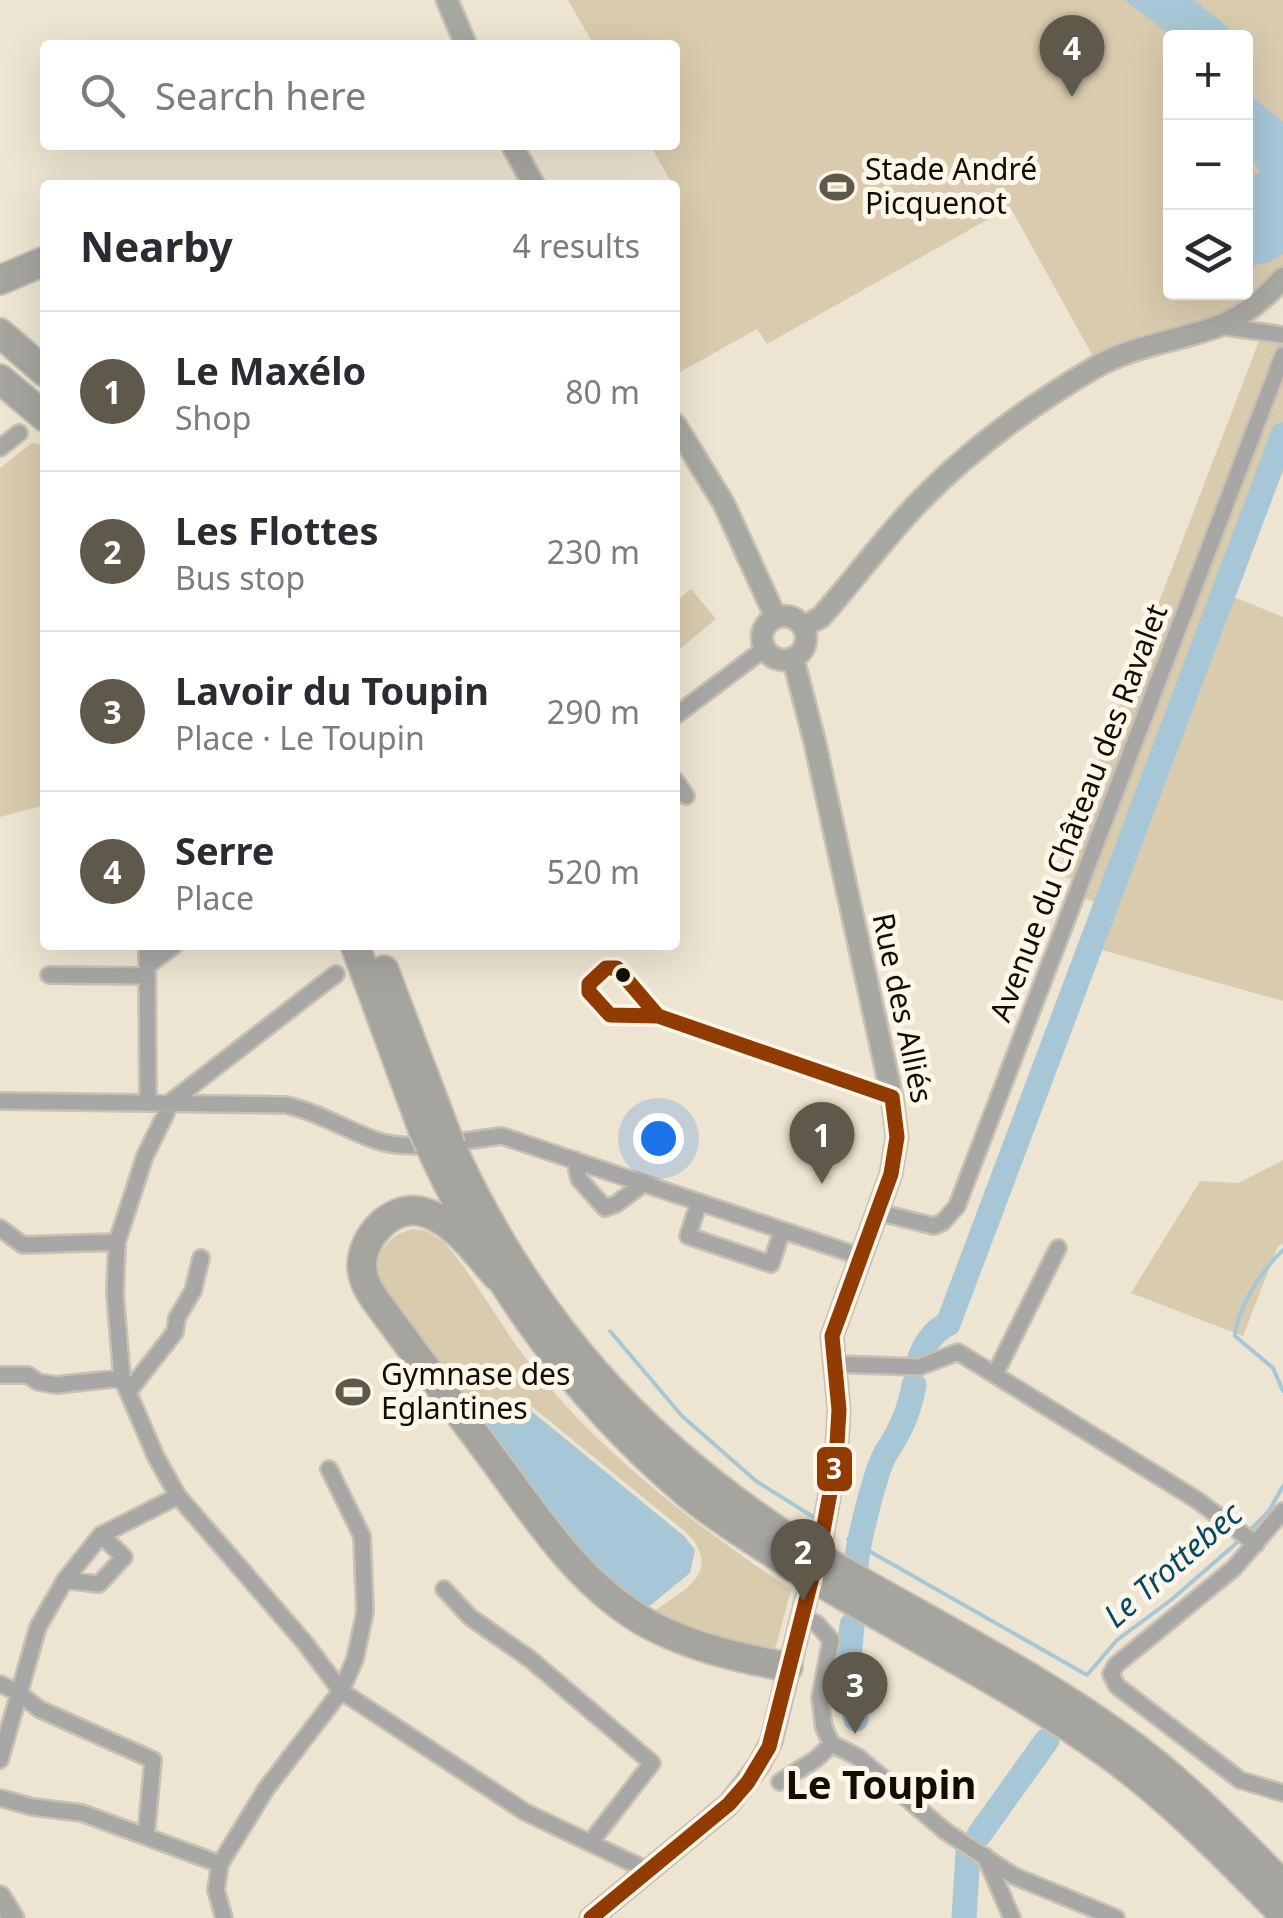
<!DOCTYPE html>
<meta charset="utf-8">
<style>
body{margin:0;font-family:"Noto Sans",sans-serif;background:#f7f7f7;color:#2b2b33}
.controls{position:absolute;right:30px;top:30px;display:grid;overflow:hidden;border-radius:10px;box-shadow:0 10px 40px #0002}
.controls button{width:90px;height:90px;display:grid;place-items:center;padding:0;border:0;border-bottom:2px solid #e1e1e2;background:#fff;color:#2b2b33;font:50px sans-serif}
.you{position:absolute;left:658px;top:1138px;width:35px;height:35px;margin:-25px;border:8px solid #fff;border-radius:50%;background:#1a73e8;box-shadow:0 0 0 15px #1a73e833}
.badge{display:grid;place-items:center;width:65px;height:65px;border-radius:50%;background:#5f594b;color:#fff;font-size:32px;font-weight:700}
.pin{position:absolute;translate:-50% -82px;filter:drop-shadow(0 2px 5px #0008)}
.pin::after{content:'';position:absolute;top:52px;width:35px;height:30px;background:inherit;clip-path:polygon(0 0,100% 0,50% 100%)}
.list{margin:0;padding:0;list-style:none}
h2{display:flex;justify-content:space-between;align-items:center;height:130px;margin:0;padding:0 40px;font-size:42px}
h2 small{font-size:32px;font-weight:400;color:#7c7c81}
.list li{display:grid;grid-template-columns:65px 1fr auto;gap:30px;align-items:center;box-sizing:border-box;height:160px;padding:0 40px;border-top:2px solid #e1e1e2}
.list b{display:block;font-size:38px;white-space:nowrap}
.list p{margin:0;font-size:32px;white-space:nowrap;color:#7c7c81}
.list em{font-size:32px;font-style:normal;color:#7c7c81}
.icon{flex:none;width:55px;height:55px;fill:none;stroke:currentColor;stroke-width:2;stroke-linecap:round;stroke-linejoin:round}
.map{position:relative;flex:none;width:1283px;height:1918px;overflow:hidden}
.search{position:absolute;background:#fff;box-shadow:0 10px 40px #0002;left:40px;top:40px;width:640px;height:110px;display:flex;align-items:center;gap:25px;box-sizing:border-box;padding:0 35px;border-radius:10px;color:#7c7c81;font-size:38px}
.panel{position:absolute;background:#fff;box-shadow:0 10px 40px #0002;left:40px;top:180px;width:640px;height:770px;border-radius:10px}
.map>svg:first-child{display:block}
</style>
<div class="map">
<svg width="1283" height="1918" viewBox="0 0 1283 1918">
<rect width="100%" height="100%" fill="#ede4d1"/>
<!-- green -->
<path fill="#d9cbae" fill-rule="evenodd" d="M568 0H1283V266C1237 322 1159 332 1095 360L1010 207 767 344 757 329 675 375 677 192 650 145H675V45H594ZM1170 38H1246V292H1170Z
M1259 341 1283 344V440L1227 594 1283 617V1001L1095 948 1104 906 1084 898 1087 885 1058 874 1097 764Z
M32 443 45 445V805L0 817V468Z
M691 589 716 619 675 653V602Z
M1283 1160V1244L1278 1246 1243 1336 1131 1293 1200 1181 1239 1183Z
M414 1229 427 1231 445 1243C480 1284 504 1334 539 1375 612 1463 698 1526 791 1590L775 1650 760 1653 650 1614C681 1591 724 1574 688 1534L525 1401 506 1396 484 1412 483 1435 375 1284C374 1258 385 1234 414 1229Z"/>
<!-- water -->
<path fill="#a7c7d7" d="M1125 0H1194L1236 34 1237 37H1173Z
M1246 91 1283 122V254L1270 262 1248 267 1246 266V178L1260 172 1255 164 1246 163Z
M506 1402 524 1405 684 1536 695 1550 690 1573 646 1609C583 1562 537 1494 487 1434L488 1416Z"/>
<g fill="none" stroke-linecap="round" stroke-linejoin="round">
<!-- stream -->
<path stroke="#a7c7d7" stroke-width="4" d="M1283 1250C1262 1270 1237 1308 1235 1336L1273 1368 1283 1391
M610 1331 682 1416 756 1481 815 1518
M1247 1533 1269 1511 1283 1486
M848 1539 1087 1675 1117 1640 1171 1600 1240 1540"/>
<!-- river -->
<path stroke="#a7c7d7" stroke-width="25" d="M919 1362C922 1347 934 1330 948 1324L1283 435
M856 1567C857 1546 876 1467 887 1451 900 1432 910 1409 914 1385
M852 1625 847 1681 856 1719
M979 1835 1047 1740
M964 1918 968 1853"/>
<!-- street casing -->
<g stroke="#c8c1b3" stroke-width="20">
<path id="street" d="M1220 326 1283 335
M0 448 19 433
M675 716 764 649
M675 780 686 796
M147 945 148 1101
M147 966 175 945
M336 974 172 1101 145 1156 117 1242 115 1294 122 1378 156 1457 178 1496 305 1643 341 1691 525 1812 647 1870
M49 975 147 976
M0 1101 286 1105C318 1112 344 1129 375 1140 410 1153 465 1140 502 1136L859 1256
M575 1160 579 1179 605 1208 616 1204 643 1184
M699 1202 688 1236 771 1264 782 1231
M877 1212 934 1226 943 1222 957 1206 1283 355
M0 1228 23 1245 117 1242
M834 1364 919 1367 958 1352 1197 1500 1256 1544
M995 1374 1058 1248
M0 1375H28L38 1382 56 1385 122 1378
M128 1392 175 1332 177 1318 193 1291 201 1258
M1283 1511 1234 1568 1116 1665 1111 1674 1117 1686 1240 1780 1283 1793
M101 1535 124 1557 99 1584 65 1580 101 1535 178 1496
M444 1589 470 1617 530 1659 652 1763 590 1843
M802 1616 817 1624 831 1640 820 1698 824 1728 832 1744 858 1757 945 1831 1014 1876 1116 1918
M0 1684 19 1693 39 1709 153 1760 146 1836
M0 1760 38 1627 65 1580
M780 1782 816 1759 832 1744
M0 1798 33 1807 82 1813 220 1864
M985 1856 1012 1918
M224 1918 216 1890 220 1864 266 1789 341 1691 355 1659 365 1612 362 1536 329 1469"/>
</g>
<!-- secondary casing -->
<g stroke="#c8c1b3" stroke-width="25">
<path id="secondary" d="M447 0 466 45
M512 145 534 185
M675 424 724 504 776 618
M762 638a22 22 0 1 1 44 0a22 22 0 1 1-44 0Z
M803 627 821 617C855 579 884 538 920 501 971 448 1031 405 1094 368 1132 346 1176 341 1216 327 1242 318 1265 298 1283 278
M793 658 815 743 892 1097 897 1137 891 1174 832 1336 839 1410 836 1460 821 1542
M0 1897 13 1918
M591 1918 729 1804 759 1765 771 1742 806 1600"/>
</g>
<!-- highway casing -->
<g stroke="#c8c1b3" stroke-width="32">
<path id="highway" d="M0 280 45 261
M0 333 45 372
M0 379 45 417
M355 945 423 1130
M384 970 444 1128
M430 1146C492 1282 573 1396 687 1493 720 1521 759 1543 794 1567
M451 1146C530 1320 641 1444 802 1547
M497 1276C476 1253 452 1217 419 1211 390 1206 362 1238 362 1265 362 1279 368 1289 376 1301 415 1354 455 1407 494 1460 539 1521 582 1588 650 1625 694 1648 740 1658 788 1667
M851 1576C943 1629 1040 1678 1126 1741 1184 1783 1233 1835 1283 1885
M844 1596C932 1647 1025 1694 1108 1754 1172 1800 1227 1858 1283 1914"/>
</g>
<!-- street -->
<use href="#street" stroke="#a7a8a6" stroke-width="15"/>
<!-- secondary -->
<use href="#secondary" stroke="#a7a8a2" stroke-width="20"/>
<!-- highway -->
<use href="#highway" stroke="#a6a49f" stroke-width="28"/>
<!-- highway-bridge casing -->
<g stroke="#c8c1b3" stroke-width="32" stroke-linecap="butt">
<path id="highway-bridge" d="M444 1128 451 1146
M423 1130 430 1146
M802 1547 851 1576
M794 1567 844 1596"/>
</g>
<!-- highway-bridge -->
<use href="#highway-bridge" stroke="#a6a49f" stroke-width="28"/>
<!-- bus-1 casing -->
<g stroke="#fdf6e9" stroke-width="22">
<path id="bus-1" d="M606 968H617L658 1016 610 1015 589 992V984Z
M658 1016 892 1097
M591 1918 729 1804 748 1782 769 1747 821 1542 836 1460 839 1410 832 1336 891 1174 897 1137 892 1097"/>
</g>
<!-- bus-1 -->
<use href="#bus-1" stroke="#913b01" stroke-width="15"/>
</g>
<!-- icons -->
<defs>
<g id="stadium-bare" transform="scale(2.7)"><path d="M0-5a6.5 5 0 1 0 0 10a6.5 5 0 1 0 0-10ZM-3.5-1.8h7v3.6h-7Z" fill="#5f594b" stroke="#fdf6e9" stroke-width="2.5" paint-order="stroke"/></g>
</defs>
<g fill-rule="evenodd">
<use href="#stadium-bare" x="837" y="187"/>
<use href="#stadium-bare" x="353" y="1392"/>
</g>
<!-- markers -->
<circle fill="#130e03" stroke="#fdf6e9" stroke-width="4" cx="623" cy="975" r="9"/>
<g text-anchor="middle" stroke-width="10" stroke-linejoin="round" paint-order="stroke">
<!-- poi labels -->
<g font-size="30" fill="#130e03" stroke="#fdf6e9" text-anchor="start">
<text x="865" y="180">Stade André<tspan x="865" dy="34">Picquenot</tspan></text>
<text x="381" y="1385">Gymnase des<tspan x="381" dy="34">Eglantines</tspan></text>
</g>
<!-- street labels -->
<g font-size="30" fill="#130e03" stroke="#fdf6e9">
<text transform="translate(1079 813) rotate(-69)" y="10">Avenue du Château des Ravalet</text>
<text transform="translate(902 1008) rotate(78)" y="10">Rue des Alliés</text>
</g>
<!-- water labels -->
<g font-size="32" font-style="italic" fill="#064867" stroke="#fdf6e9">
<text transform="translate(1173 1565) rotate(-41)" y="11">Le Trottebec</text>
</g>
<!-- district labels -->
<g font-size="40" font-weight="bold" fill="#130e03" stroke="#fdf6e9">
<text x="881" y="1799">Le Toupin</text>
</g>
</g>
<rect stroke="#fdf6e9" stroke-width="4" x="815" y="1445" width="39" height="48" rx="10" fill="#913b01"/>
<g font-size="28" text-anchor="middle" font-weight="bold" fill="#fff">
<text x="834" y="1479">3</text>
</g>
</svg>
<div class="controls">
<button>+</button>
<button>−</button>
<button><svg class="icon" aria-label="layers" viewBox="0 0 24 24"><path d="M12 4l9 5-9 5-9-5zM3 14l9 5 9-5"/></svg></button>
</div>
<div class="you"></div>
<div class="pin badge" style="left:822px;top:1184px">1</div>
<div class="pin badge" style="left:803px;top:1601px">2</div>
<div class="pin badge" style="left:855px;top:1734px">3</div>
<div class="pin badge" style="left:1072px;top:97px">4</div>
<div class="search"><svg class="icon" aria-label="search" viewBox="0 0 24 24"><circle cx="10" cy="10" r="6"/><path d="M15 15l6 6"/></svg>Search here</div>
<section class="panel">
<h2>Nearby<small>4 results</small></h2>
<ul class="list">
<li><span class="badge">1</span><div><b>Le Maxélo</b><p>Shop</p></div><em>80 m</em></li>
<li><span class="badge">2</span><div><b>Les Flottes</b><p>Bus stop</p></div><em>230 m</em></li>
<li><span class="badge">3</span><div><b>Lavoir du Toupin</b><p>Place · Le Toupin</p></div><em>290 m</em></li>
<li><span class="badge">4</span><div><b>Serre</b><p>Place</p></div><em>520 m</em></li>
</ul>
</section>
</div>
